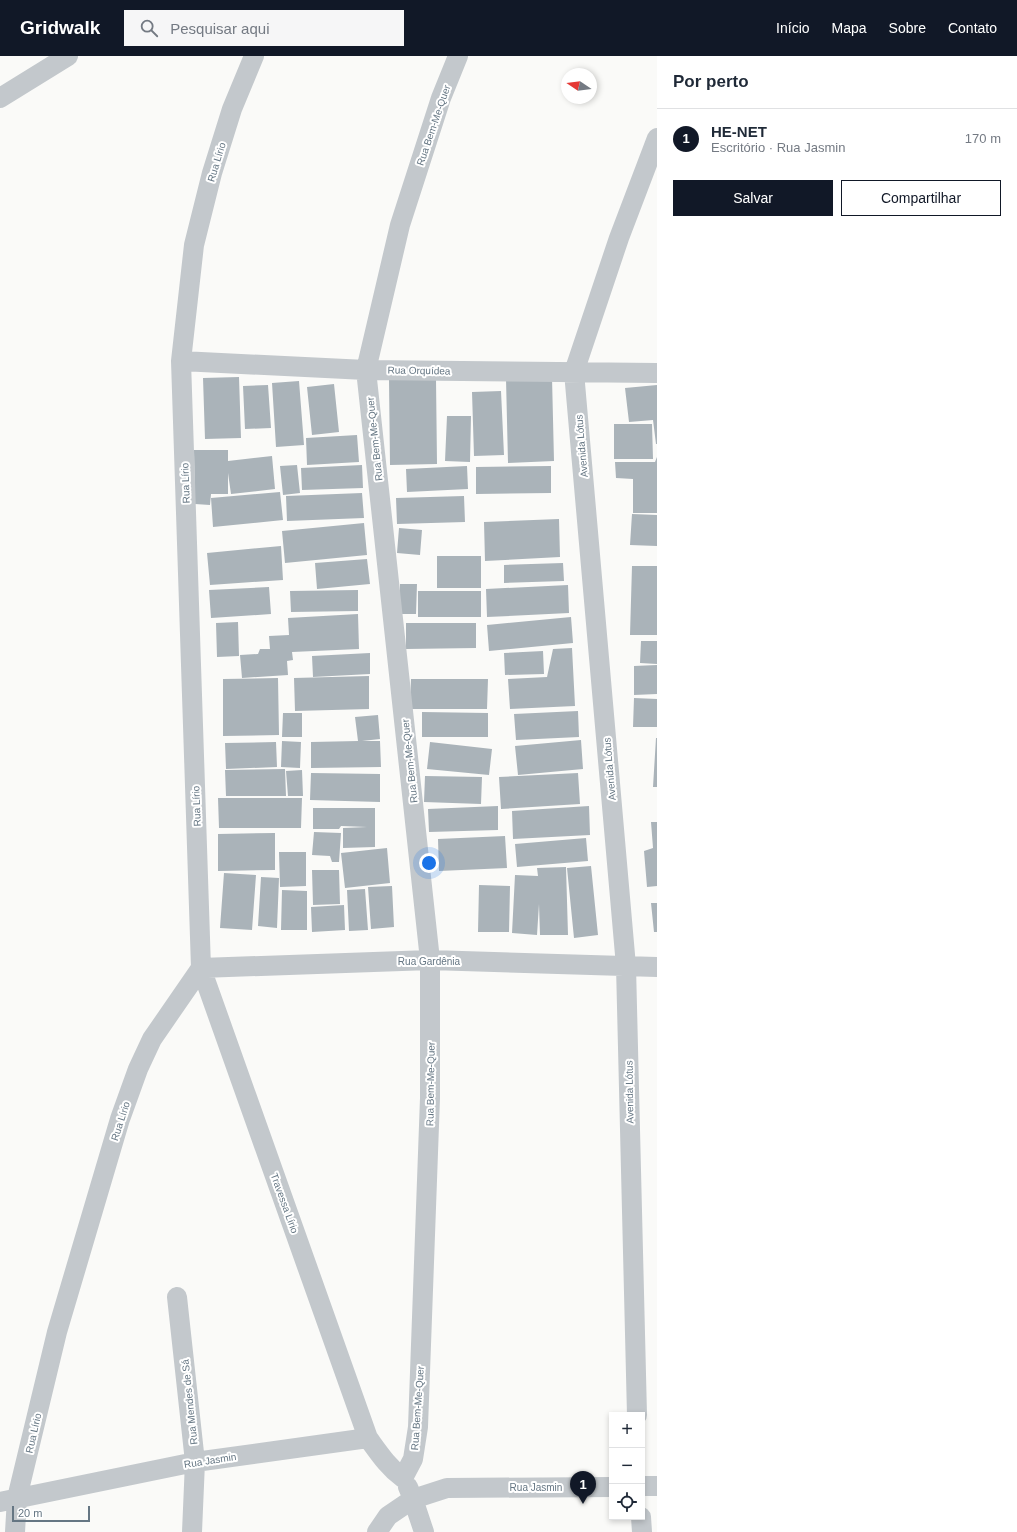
<!DOCTYPE html>
<html lang="pt">
<meta charset="utf-8">
<style>
body{margin:0;font-family:Helvetica,sans-serif;background:#f6f6f7;color:#1f2937}
.controls{position:absolute;right:12px;bottom:12px;display:grid;overflow:hidden;border-radius:0px;box-shadow:0 2px 6px #0003}
.controls button{width:36px;height:36px;display:grid;place-items:center;padding:0;border:0;border-bottom:1px solid #e0e1e3;background:#fff;color:#1f2937;font:20px sans-serif}
.compass{position:absolute;left:561px;top:12px;width:36px;height:36px;border-radius:50%;background:#fff;box-shadow:0 2px 6px #0003;rotate:283deg}
.scale{position:absolute;left:12px;bottom:10px;width:78px;box-sizing:border-box;padding-left:4px;border:2px solid #657683;border-top:0;font-size:11px;line-height:14px;white-space:nowrap;color:#657683;-webkit-text-stroke:3px #fff;paint-order:stroke}
.you{position:absolute;left:429px;top:807px;width:14px;height:14px;margin:-10px;border:3px solid #fff;border-radius:50%;background:#1a73e8;box-shadow:0 0 0 6px #1a73e833}
.badge{display:grid;place-items:center;width:26px;height:26px;border-radius:50%;background:#111827;color:#fff;font-size:13px;font-weight:700}
.pin{position:absolute;translate:-50% -33px;filter:drop-shadow(0 1px 2px #0008)}
.pin::after{content:'';position:absolute;top:21px;width:14px;height:12px;background:inherit;clip-path:polygon(0 0,100% 0,50% 100%)}
.list{margin:0;padding:0;list-style:none}
h2{display:flex;justify-content:space-between;align-items:center;height:52px;margin:0;padding:0 16px;font-size:17px}
h2 small{font-size:13px;font-weight:400;color:#747a83}
.list li{display:grid;grid-template-columns:26px 1fr auto;gap:12px;align-items:center;box-sizing:border-box;height:60px;padding:0 16px;border-top:1px solid #e0e1e3}
.list b{display:block;font-size:15px;white-space:nowrap}
.list p{margin:0;font-size:13px;white-space:nowrap;color:#747a83}
.list em{font-size:13px;font-style:normal;color:#747a83}
.actions{display:flex;gap:8px;padding:12px 16px}
.actions a{flex:1;padding:9px 0;border:1px solid #111827;border-radius:0px;text-align:center;font-size:14px;color:#111827}
.actions .main{background:#111827;color:#fff}
.icon{flex:none;width:22px;height:22px;fill:none;stroke:currentColor;stroke-width:2;stroke-linecap:round;stroke-linejoin:round}
.map{position:relative;flex:none;width:657px;height:1476px;overflow:hidden}
header{display:flex;align-items:center;gap:24px;box-sizing:border-box;height:56px;padding:0 20px;background:#111827;color:#fff}
header strong{font-size:19px}
nav{display:flex;gap:22px;margin-inline-start:auto;font-size:14px}
.search{width:280px;height:36px;background:#f6f6f7;display:flex;align-items:center;gap:10px;box-sizing:border-box;padding:0 14px;border-radius:0px;color:#747a83;font-size:15px}
main{display:flex}
aside{flex:1;background:#fff}
.map>svg:first-child{display:block}
</style>
<header>
<strong>Gridwalk</strong>
<div class="search"><svg class="icon" aria-label="search" viewBox="0 0 24 24"><circle cx="10" cy="10" r="6"/><path d="M15 15l6 6"/></svg>Pesquisar aqui</div>
<nav><a>Início</a><a>Mapa</a><a>Sobre</a><a>Contato</a></nav>
</header>
<main>
<div class="map">
<svg width="657" height="1476" viewBox="0 0 657 1476">
<rect width="100%" height="100%" fill="#fafaf8"/>
<!-- building -->
<path fill="#aab3b9" d="M239 321 241 382 205 383 203 322Z
M552 321 554 405 508 407 506 323Z
M436 323 437 408 390 409 389 324Z
M299 325 304 389 276 391 272 327Z
M334 328 339 376 312 379 307 331Z
M268 329 271 372 245 373 243 330Z
M657 329V388H656L653 364 629 366 625 332Z
M501 335 504 399 474 400 472 336Z
M447 360H471L470 406 445 405Z
M614 368H652L653 403H614Z
M357 379 359 406 307 409 306 382Z
M194 394H228V405L272 400 275 433 231 438 228 417V438H211L210 449 195 448Z
M657 401V457H633V423L616 422 615 406H655Z
M297 409 300 437 283 439 280 410Z
M362 409 363 432 302 434 301 412Z
M467 410 468 433 407 436 406 413Z
M551 410V437L476 438V411Z
M280 436 283 464 213 471 211 442Z
M362 437 364 462 287 465 286 440Z
M464 440 465 466 397 468 396 442Z
M632 458 657 459V490L630 489Z
M559 463 560 501 485 505 484 466Z
M364 467 367 499 285 507 282 475Z
M399 472 422 474 420 499 397 497Z
M281 490 283 524 210 529 207 497Z
M437 500H481V532H437Z
M367 503 370 528 317 533 315 507Z
M563 507 564 525 504 527V509Z
M632 510H657V579H630Z
M400 528H417L416 558H400Z
M568 529 569 557 487 561 486 533Z
M269 531 271 558 211 562 209 534Z
M358 534V555L291 556 290 535Z
M418 535H481V561H418Z
M358 558 359 593 292 596 293 604 287 605 288 619 242 622 240 599 258 598 260 593H270L269 580 289 579 288 562Z
M571 561 573 587 489 595 487 569Z
M238 566 239 600 217 601 216 567Z
M406 567H476V592L406 593Z
M641 585H657V608L640 607Z
M572 592 575 650 510 653 508 623 547 621 553 593Z
M543 595 544 618 505 619 504 597Z
M370 597V618L313 621 312 600Z
M657 609V638L634 639V610Z
M369 620V653L295 655 294 622Z
M278 622 279 679 223 680V623Z
M411 623H488L487 653H410Z
M634 642 657 643V671H633Z
M578 655 579 681 516 684 514 658Z
M422 656 488 657V681H422Z
M283 657H302V681H282Z
M378 659 380 683 362 685H380L381 711 311 712V686L358 685 355 661Z
M656 682H657V731H653Z
M581 684 583 713 518 719 515 690Z
M282 685 301 686 300 712 281 711Z
M276 686 277 711 226 713 225 687Z
M430 686 492 693 489 719 427 713Z
M285 713 286 740H226L225 714Z
M302 714 303 740H288L286 715Z
M311 717 380 718V746L310 744Z
M578 717 580 748 501 753 499 721Z
M425 720 482 721 481 748 424 746Z
M218 742H302L301 772H219Z
M498 750V774L429 776 428 753Z
M589 750 590 779 513 783 512 755Z
M313 752H375V791L343 792V772L367 771 341 770 339 773H313Z
M651 766H657V830L647 831 644 795 653 792Z
M314 776 341 777 339 806H332L330 800 312 799Z
M275 777V814L218 815V778Z
M505 780 507 812 439 815 438 783Z
M586 782 588 805 517 811 515 788Z
M387 792 390 827 345 832 341 797Z
M279 796H306V830L280 831Z
M591 810 598 879 574 882 567 812Z
M566 811 568 879H540L539 848 537 879 512 877 515 819 538 820 537 812Z
M312 814H339L340 848 313 849Z
M224 817 256 819 252 874 220 872Z
M261 821 279 822 277 872 258 870Z
M479 829 510 830 509 876H478Z
M392 830 394 871 371 873 368 831Z
M365 833 368 874 349 875 347 834Z
M282 834 307 835V874H281Z
M651 847H657V876H654Z
M344 849 345 874 312 876 311 851Z"/>
<g fill="none" stroke-linecap="round" stroke-linejoin="round">
<!-- minor -->
<path stroke="#c3c8cc" stroke-width="20" d="M0 42 68 0
M181 305 366 314 657 317
M177 1241 195 1406 192 1476
M637 1359 626 910 574 316 619 182 657 82
M368 1382 201 912 430 904 657 911
M403 1422 413 1403 418 1371 430 1042V904L366 314 400 169 441 42 458 0
M642 1430H657
M0 1446 195 1406 368 1382C379 1397 388 1411 403 1422
M641 1461 642 1476
M15 1476 17 1442 57 1276 120 1063 138 1013 152 983 201 912 181 305 194 189 212 117 232 53 254 0
M377 1476 388 1460 413 1443 408 1431
M424 1476 413 1443 447 1432 612 1431"/>
</g>
<g text-anchor="middle" stroke-width="4" stroke-linejoin="round" paint-order="stroke">
<!-- street labels -->
<g font-size="10" fill="#657683" stroke="#fff">
<text transform="translate(433 69) rotate(-71)" y="4">Rua Bem-Me-Quer</text>
<text transform="translate(216 106) rotate(-73)" y="4">Rua Lírio</text>
<text transform="translate(419 314) rotate(1)" y="4">Rua Orquídea</text>
<text transform="translate(374 383) rotate(-96)" y="4">Rua Bem-Me-Quer</text>
<text transform="translate(581 390) rotate(-95)" y="4">Avenida Lótus</text>
<text transform="translate(185 427) rotate(-92)" y="4">Rua Lírio</text>
<text transform="translate(409 705) rotate(-96)" y="4">Rua Bem-Me-Quer</text>
<text transform="translate(609 713) rotate(-95)" y="4">Avenida Lótus</text>
<text transform="translate(196 750) rotate(-92)" y="4">Rua Lírio</text>
<text x="429" y="909">Rua Gardênia</text>
<text transform="translate(430 1028) rotate(-89)" y="4">Rua Bem-Me-Quer</text>
<text transform="translate(629 1036) rotate(-91)" y="4">Avenida Lótus</text>
<text transform="translate(120 1065) rotate(-72)" y="4">Rua Lírio</text>
<text transform="translate(285 1147) rotate(70)" y="4">Travessa Lírio</text>
<text transform="translate(189 1346) rotate(-96)" y="4">Rua Mendes de Sá</text>
<text transform="translate(417 1352) rotate(-86)" y="4">Rua Bem-Me-Quer</text>
<text transform="translate(33 1377) rotate(-77)" y="4">Rua Lírio</text>
<text transform="translate(210 1404) rotate(-9)" y="4">Rua Jasmin</text>
<text x="536" y="1435">Rua Jasmin</text>
</g>
</g>
</svg>
<div class="controls">
<button>+</button>
<button>−</button>
<button><svg class="icon" aria-label="locate" viewBox="0 0 24 24"><circle cx="12" cy="12" r="6"/><path d="M12 2v4M12 18v4M2 12h4M18 12h4"/></svg></button>
</div>
<svg class="compass" viewBox="-18 -18 36 36"><path d="M0-13l5 13h-10z" fill="#e53935"/><path d="M0 13l5-13h-10z" fill="#747a83"/></svg>
<div class="scale">20 m</div>
<div class="you"></div>
<div class="pin badge" style="left:583px;top:1448px">1</div>
</div>
<aside>
<h2>Por perto<small></small></h2>
<ul class="list">
<li><span class="badge">1</span><div><b>HE-NET</b><p>Escritório · Rua Jasmin</p></div><em>170 m</em></li>
</ul>
<div class="actions"><a class="main">Salvar</a><a>Compartilhar</a></div>
</aside>
</main>
